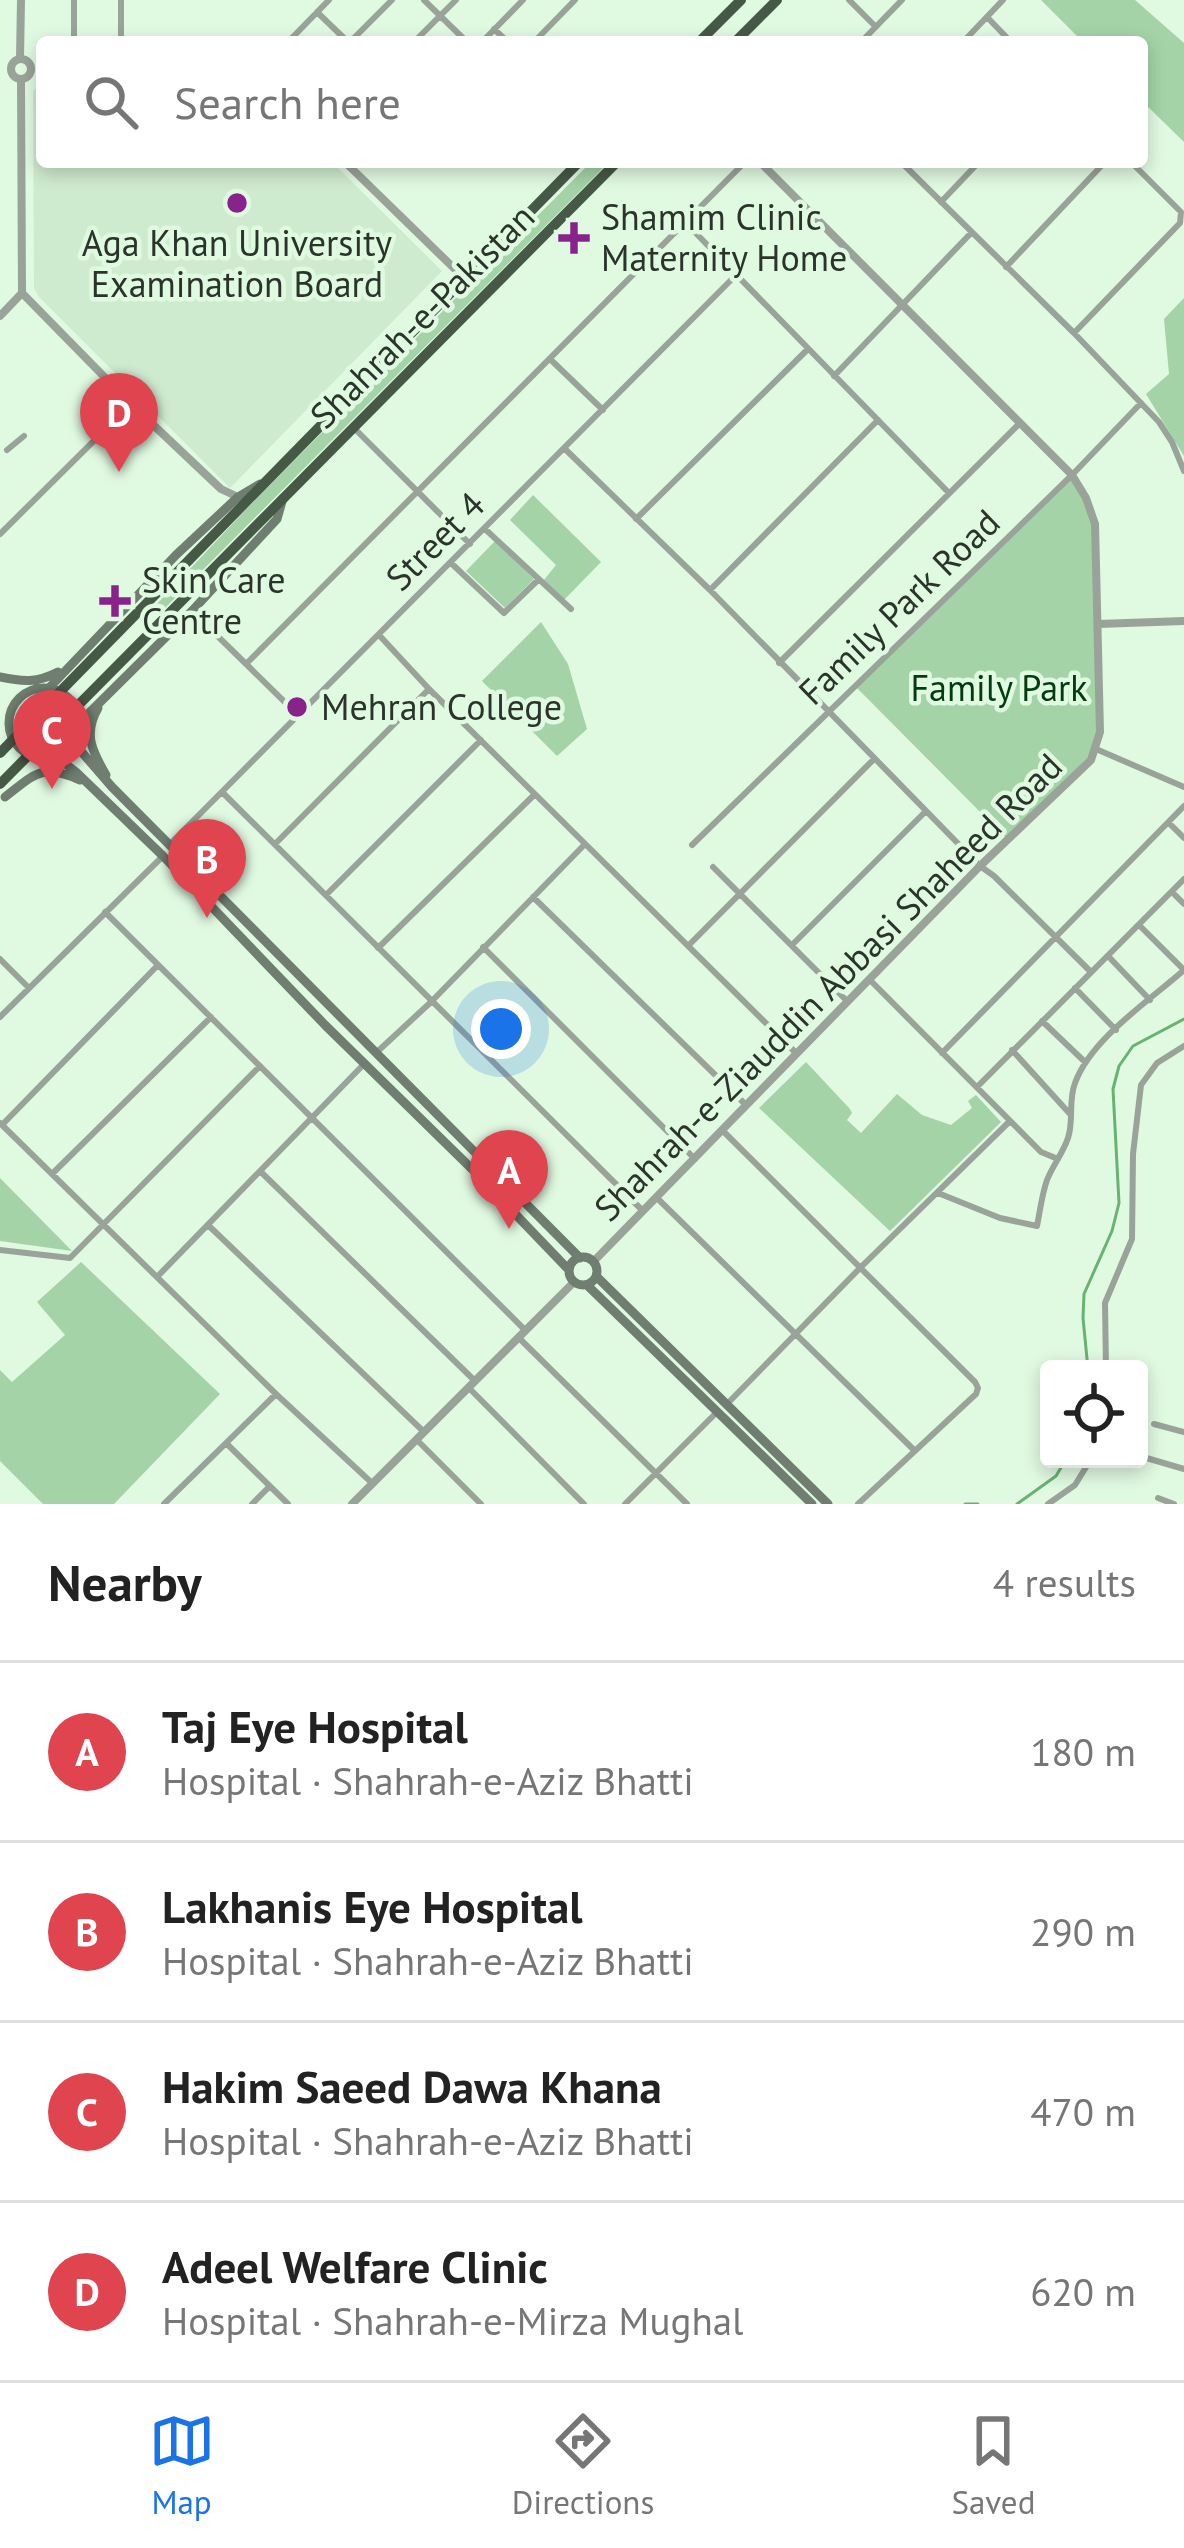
<!DOCTYPE html>
<meta charset="utf-8">
<style>
body{margin:0;font-family:"PT Sans",sans-serif;background:#f2f2f2;color:#222}
.controls{position:absolute;right:36px;bottom:36px;display:grid;overflow:hidden;border-radius:12px;box-shadow:0 6px 18px #0003}
.controls button{width:108px;height:108px;display:grid;place-items:center;padding:0;border:0;border-bottom:3px solid #e0e0e0;background:#fff;color:#222;font:60px sans-serif}
.you{position:absolute;left:501px;top:1029px;width:42px;height:42px;margin:-30px;border:9px solid #fff;border-radius:50%;background:#1a73e8;box-shadow:0 0 0 18px #1a73e833}
.badge{display:grid;place-items:center;width:78px;height:78px;border-radius:50%;background:#1a73e8;color:#fff;font-size:39px;font-weight:700}
.pin{position:absolute;translate:-50% -99px;filter:drop-shadow(0 3px 6px #0008)}
.pin::after{content:'';position:absolute;top:63px;width:42px;height:36px;background:inherit;clip-path:polygon(0 0,100% 0,50% 100%)}
.list{margin:0;padding:0;list-style:none}
h2{display:flex;justify-content:space-between;align-items:center;height:156px;margin:0;padding:0 48px;font-size:51px}
h2 small{font-size:39px;font-weight:400;color:#767676}
.list li{display:grid;grid-template-columns:78px 1fr auto;gap:36px;align-items:center;box-sizing:border-box;height:180px;padding:0 48px;border-top:3px solid #e0e0e0}
.list b{display:block;font-size:45px;white-space:nowrap}
.list p{margin:0;font-size:39px;white-space:nowrap;color:#767676}
.list em{font-size:39px;font-style:normal;color:#767676}
.icon{flex:none;width:66px;height:66px;fill:none;stroke:currentColor;stroke-width:2;stroke-linecap:round;stroke-linejoin:round}
.map{position:relative;flex:none;width:1184px;height:1504px;overflow:hidden}
.search{position:absolute;background:#fff;box-shadow:0 6px 18px #0003;left:36px;right:36px;top:36px;height:132px;display:flex;align-items:center;gap:30px;box-sizing:border-box;padding:0 42px;border-radius:12px;color:#767676;font-size:45px}
.sheet{height:876px;background:#fff}
nav{display:flex;justify-content:space-around;align-items:center;box-sizing:border-box;height:168px;border-top:3px solid #e0e0e0;background:#fff;font-size:33px;color:#767676}
nav a{display:grid;justify-items:center;gap:6px}
nav .on{color:#1a73e8}
.map>svg:first-child{display:block}
</style>
<div class="map">
<svg width="1184" height="1504" viewBox="0 0 1184 1504">
<rect width="100%" height="100%" fill="#e0f9e1"/>
<!-- built -->
<path fill="#ceebcf" d="M42 82V162H332L442 271 230 488 39 297 34 288 33 91Z"/>
<!-- green -->
<path fill="#a3d3a7" d="M1041 0H1135L1184 43V142L1142 101V42H1083Z
M591 162H609L162 611 156 605 253 502Z
M1184 298V456L1146 394 1169 374 1164 319Z
M1072 475 1095 524 1100 732 1096 749 1008 840 856 687Z
M533 495 601 562 564 600 544 580 556 565 510 520Z
M495 541 534 579 505 608 466 571Z
M541 622 568 664 587 729 557 756 482 681Z
M806 1062 850 1109 852 1113 847 1120 861 1133 897 1094 922 1115 951 1125 972 1108 968 1101 976 1095 1001 1122 890 1231 759 1108Z
M0 1178 72 1251 0 1241Z
M81 1262 220 1394 114 1504H43L0 1461V1370L12 1382 65 1335 37 1302Z"/>
<g fill="none" stroke-linecap="round" stroke-linejoin="round">
<!-- stream -->
<path stroke="#69b272" stroke-width="3" d="M1088 1369 1083 1318 1084 1294 1112 1231 1119 1203 1113 1089 1119 1066 1133 1046 1184 1019
M965 1504H978
M1017 1504 1056 1476 1066 1459"/>
<!-- minor -->
<path stroke="#99a399" stroke-width="6" d="M74 0V42
M121 0V42
M424 0 467 42
M849 0 876 27
M317 12 348 42
M987 17 1011 42
M494 29 508 42
M288 42 329 0
M350 42 392 0
M414 42 456 0
M482 42 523 0
M534 42 575 0
M861 42 902 0
M963 42 1003 0
M901 162 1074 333 1159 422 1172 442 1184 471
M941 202 979 162
M685 222 949 493
M1006 267 1105 162
M1074 333 1180 223 1181 212 1131 162
M550 359 603 410
M834 376 971 233
M354 428 470 544
M565 449 710 590 980 866 994 876 1091 972
M7 450 24 436
M636 519 808 349
M485 529 571 609
M0 534 131 404
M451 563 504 613 539 579
M710 590 878 420
M192 611 299 716
M379 635 429 689 796 1053
M247 663 745 162
M779 663 1020 423
M1096 749 1184 787
M222 792 643 1211
M1169 823 1184 838
M171 843 735 276
M275 844 429 689
M692 845 1072 475 1141 403
M713 867 847 1001
M1172 892 1184 904
M326 895 481 740
M533 897 745 1104
M105 912 525 1330
M793 944 926 811
M688 946 874 759
M483 947 695 1159
M378 948 534 795
M1108 956 1150 1000
M0 959 29 988
M870 980 1041 1152 1058 1159
M1075 988 1116 1030
M0 1017 163 856
M1042 1021 1085 1062
M1012 1050 1070 1114
M377 1052 431 1002 585 844
M942 1053 1184 806
M977 1087 1184 879
M0 1123 276 1394 372 1483
M2 1125 158 965
M723 1131 975 1382 978 1388 976 1394 858 1504
M261 1172 474 1380
M53 1173 211 1017
M938 1193 1000 1218 1037 1226C1040 1211 1042 1194 1047 1180 1053 1165 1063 1153 1068 1138 1074 1120 1068 1101 1075 1083 1091 1039 1149 1001 1184 970L1139 925
M657 1198 915 1451
M208 1225 423 1431
M0 1250 70 1258 260 1066
M157 1277 365 1063
M519 1338 687 1504
M1106 1369 1105 1303 1132 1239 1133 1154 1141 1085 1157 1063 1184 1046
M468 1387 584 1504
M728 1403 860 1268 1010 1121
M1154 1424 1184 1432
M416 1439 481 1504
M226 1443 288 1504
M1143 1457 1184 1469
M1158 1498 1174 1504
M164 1504 276 1394
M252 1504 270 1486
M625 1504 717 1412
M1048 1504 1075 1485 1091 1459"/>
<!-- tertiary -->
<path stroke="#99a399" stroke-width="8" d="M11 69a10 10 0 1 1 20 0a10 10 0 1 1-20 0Z
M20 59 21 0
M345 162 463 277
M22 293 128 401 221 489 238 497
M0 316 22 293 21 80
M1098 624 1184 621
M593 1262 980 866 1091 760 1100 732 1095 524 1086 498 1072 475 760 162
M352 1504 574 1282"/>
<!-- secondary -->
<path stroke="#6f7e70" stroke-width="9" d="M0 677C23 682 37 683 58 672
M49 688 176 555 238 497 260 484
M9 723a35 35 0 1 1 70 0a35 35 0 1 1-70 0Z
M98 708C83 734 92 751 106 775
M79 723 192 611 277 519 283 498
M73 742 112 787 580 1258
M55 756 76 772 163 856 325 1025 472 1169 569 1270
M5 797C35 774 41 763 80 780
M569 1271a14 14 0 1 1 28 0a14 14 0 1 1-28 0Z
M596 1276 828 1504
M587 1285 812 1504"/>
<!-- trunk -->
<path stroke="#465846" stroke-width="10" d="M699 42 741 0
M735 42 777 0
M0 753 579 162
M0 784 617 162"/>
</g>
<!-- markers -->
<g fill="#88238b" stroke="#e0f9e1" stroke-width="4.5">
<circle cx="237" cy="203" r="12"/>
<path d="M568 220h12v12h12v12h-12v12h-12v-12h-12v-12h12z"/>
<path d="M109 583h12v12h12v12h-12v12h-12v-12h-12v-12h12z"/>
<circle cx="297" cy="707" r="12"/>
</g>
<g text-anchor="middle" stroke-width="9" stroke-linejoin="round" paint-order="stroke">
<!-- poi labels -->
<g font-size="36" fill="#2a342b" stroke="#e0f9e1" text-anchor="start">
<text x="601" y="230">Shamim Clinic<tspan x="601" dy="41">Maternity Home</tspan></text>
<text x="237" y="256" text-anchor="middle">Aga Khan University<tspan x="237" dy="41">Examination Board</tspan></text>
<text x="142" y="593">Skin Care<tspan x="142" dy="41">Centre</tspan></text>
<text x="321" y="720">Mehran College</text>
</g>
<!-- street labels -->
<g font-size="36" fill="#2a342b" stroke="#e0f9e1">
<text transform="translate(422 316) rotate(-45)" y="13">Shahrah-e-Pakistan</text>
<text transform="translate(435 541) rotate(-45)" y="13">Street 4</text>
<text transform="translate(899 607) rotate(-44)" y="13">Family Park Road</text>
<text transform="translate(828 987) rotate(-45)" y="13">Shahrah-e-Ziauddin Abbasi Shaheed Road</text>
</g>
<!-- park labels -->
<g font-size="36" fill="#043c12" stroke="#e0f9e1">
<text x="999" y="701">Family Park</text>
</g>
</g>
</svg>
<div class="controls">
<button><svg class="icon" aria-label="locate" viewBox="0 0 24 24"><circle cx="12" cy="12" r="6"/><path d="M12 2v4M12 18v4M2 12h4M18 12h4"/></svg></button>
</div>
<div class="you"></div>
<div class="pin badge" style="left:509px;top:1229px;background:#e0444e">A</div>
<div class="pin badge" style="left:207px;top:918px;background:#e0444e">B</div>
<div class="pin badge" style="left:52px;top:789px;background:#e0444e">C</div>
<div class="pin badge" style="left:119px;top:472px;background:#e0444e">D</div>
<div class="search"><svg class="icon" aria-label="search" viewBox="0 0 24 24"><circle cx="10" cy="10" r="6"/><path d="M15 15l6 6"/></svg>Search here</div>
</div>
<section class="sheet">
<h2>Nearby<small>4 results</small></h2>
<ul class="list">
<li><span class="badge" style="background:#e0444e">A</span><div><b>Taj Eye Hospital</b><p>Hospital · Shahrah-e-Aziz Bhatti</p></div><em>180 m</em></li>
<li><span class="badge" style="background:#e0444e">B</span><div><b>Lakhanis Eye Hospital</b><p>Hospital · Shahrah-e-Aziz Bhatti</p></div><em>290 m</em></li>
<li><span class="badge" style="background:#e0444e">C</span><div><b>Hakim Saeed Dawa Khana</b><p>Hospital · Shahrah-e-Aziz Bhatti</p></div><em>470 m</em></li>
<li><span class="badge" style="background:#e0444e">D</span><div><b>Adeel Welfare Clinic</b><p>Hospital · Shahrah-e-Mirza Mughal</p></div><em>620 m</em></li>
</ul>
</section>
<nav>
<a class="on"><svg class="icon" aria-label="map" viewBox="0 0 24 24"><path d="M3 6l6-2 6 2 6-2v14l-6 2-6-2-6 2zM9 4v14M15 6v14"/></svg>Map</a>
<a><svg class="icon" aria-label="directions" viewBox="0 0 24 24"><path d="M12 3l9 9-9 9-9-9zM9 14v-3h6M13 9l2 2-2 2"/></svg>Directions</a>
<a><svg class="icon" aria-label="saved" viewBox="0 0 24 24"><path d="M7 4h10v16l-5-4-5 4z"/></svg>Saved</a>
</nav>
